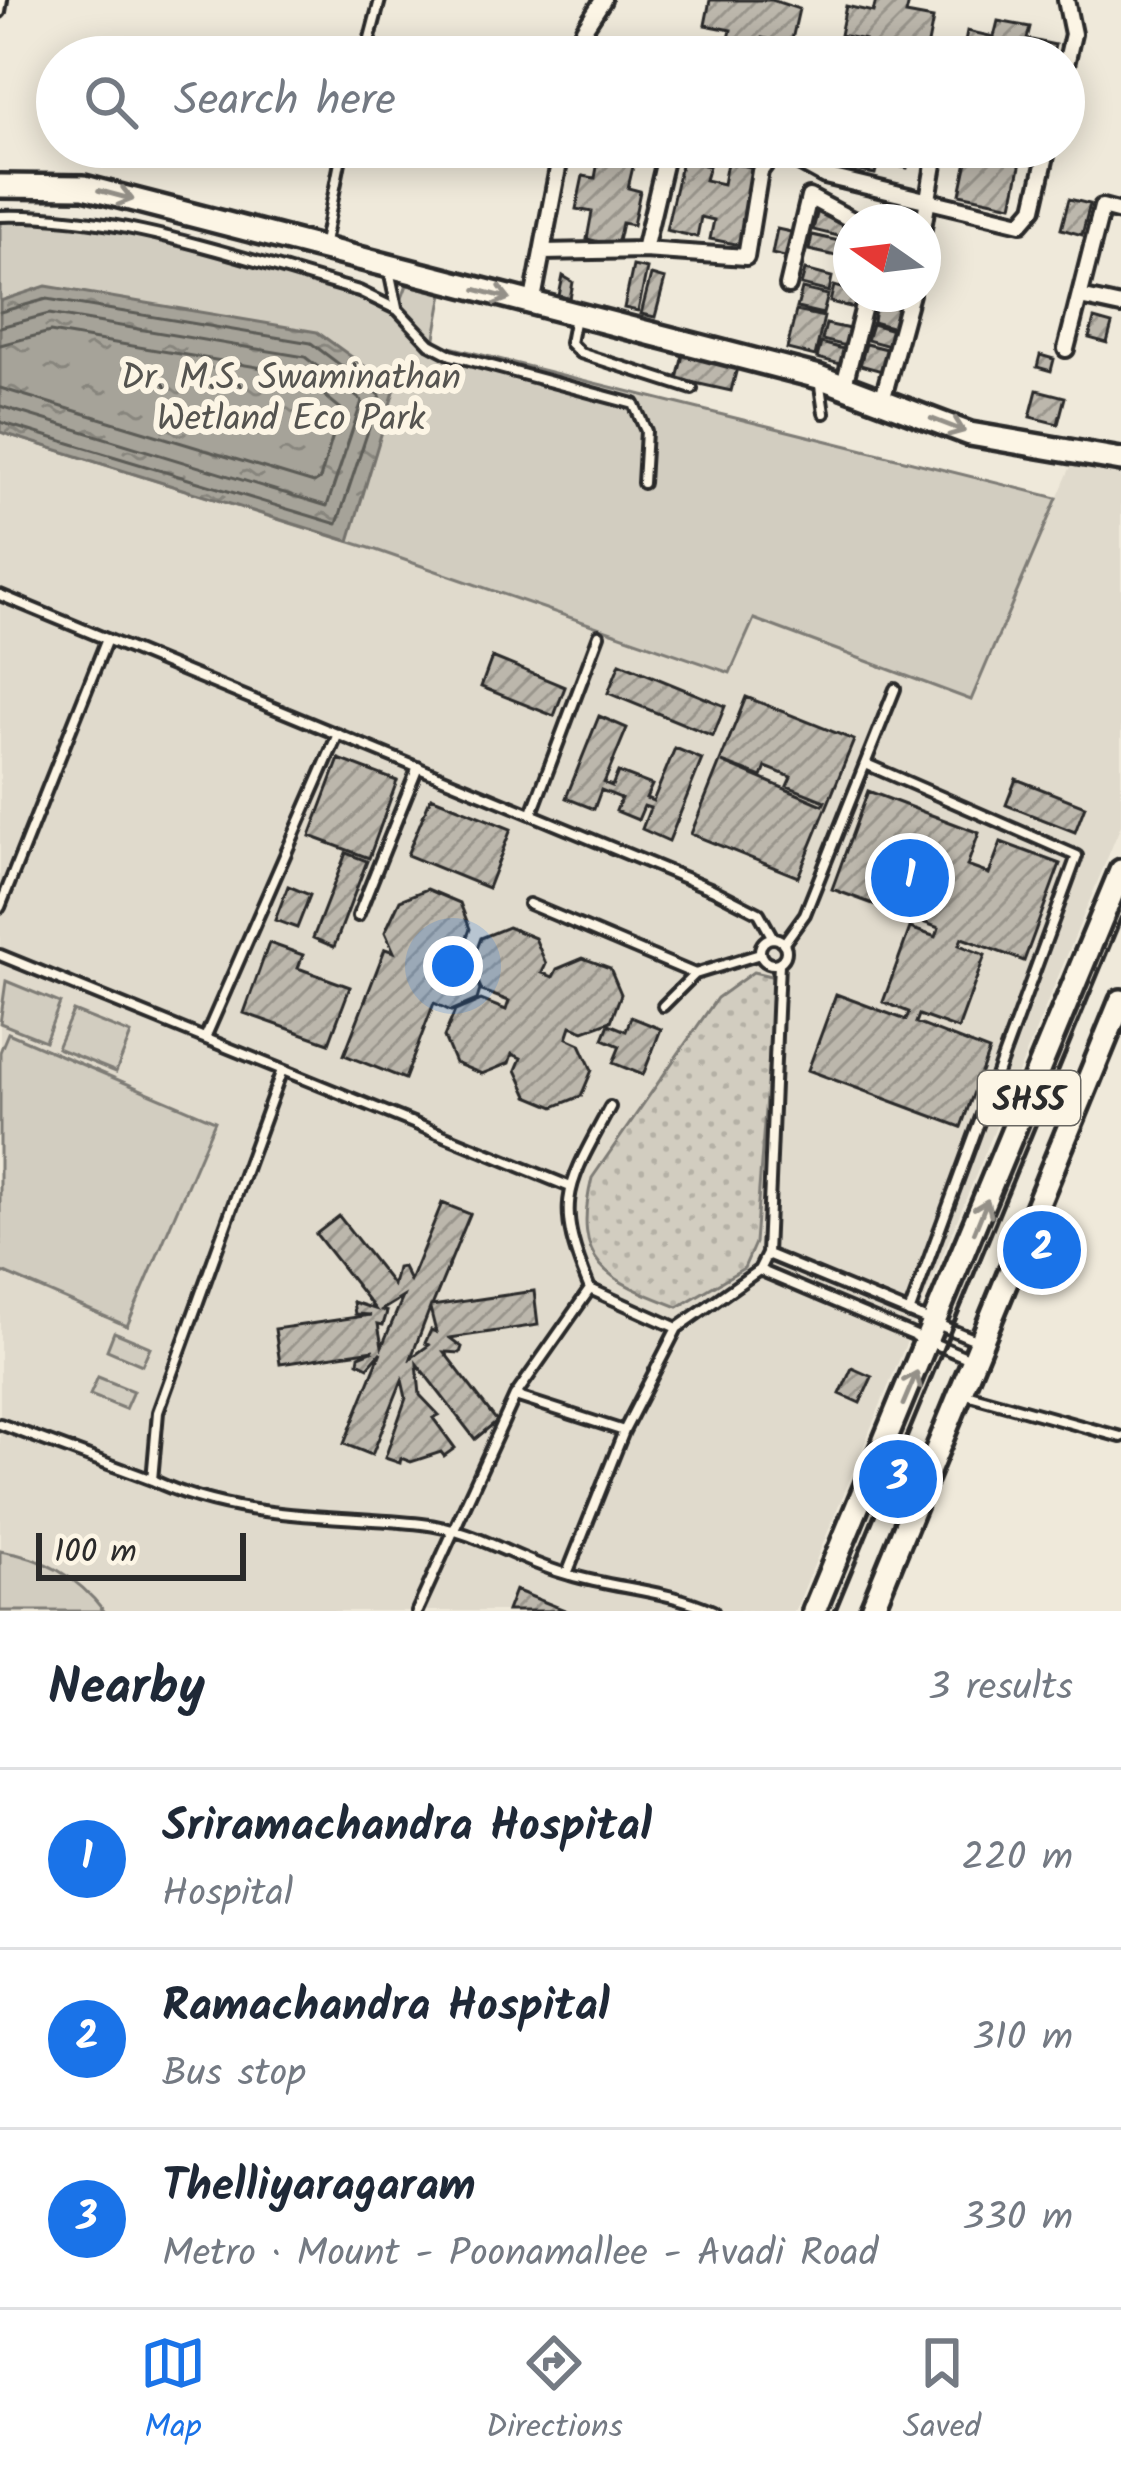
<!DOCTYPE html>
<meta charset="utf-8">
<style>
body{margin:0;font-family:Kalam,sans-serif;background:#f2f2f3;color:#1f2937}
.compass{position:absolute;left:833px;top:204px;width:108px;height:108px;border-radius:50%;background:#fff;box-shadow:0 6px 30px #0003;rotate:284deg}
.scale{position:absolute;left:36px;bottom:30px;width:210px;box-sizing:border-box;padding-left:12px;border:6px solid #2b2b2b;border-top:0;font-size:33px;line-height:42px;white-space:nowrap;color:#2b2b2b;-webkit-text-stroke:9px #fcf5e5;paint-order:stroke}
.you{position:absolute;left:453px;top:966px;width:42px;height:42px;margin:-30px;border:9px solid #fff;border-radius:50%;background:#1a73e8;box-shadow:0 0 0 18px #1a73e833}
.badge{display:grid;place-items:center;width:78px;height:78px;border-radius:50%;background:#1a73e8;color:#fff;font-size:39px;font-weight:700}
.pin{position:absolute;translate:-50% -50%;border:6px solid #fff;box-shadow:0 3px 12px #0006}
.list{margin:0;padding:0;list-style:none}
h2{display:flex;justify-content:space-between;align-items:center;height:156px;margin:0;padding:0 48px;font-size:51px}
h2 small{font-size:39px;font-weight:400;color:#747a83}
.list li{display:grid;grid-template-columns:78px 1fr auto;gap:36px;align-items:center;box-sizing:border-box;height:180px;padding:0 48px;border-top:3px solid #e0e1e3}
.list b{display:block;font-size:45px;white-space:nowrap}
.list p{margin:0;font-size:39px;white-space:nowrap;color:#747a83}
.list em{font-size:39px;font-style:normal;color:#747a83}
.icon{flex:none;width:66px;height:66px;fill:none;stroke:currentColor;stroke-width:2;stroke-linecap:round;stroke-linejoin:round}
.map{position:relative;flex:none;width:1121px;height:1611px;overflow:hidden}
.search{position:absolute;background:#fff;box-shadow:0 6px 30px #0003;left:36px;right:36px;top:36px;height:132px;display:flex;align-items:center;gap:30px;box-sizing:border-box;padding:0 42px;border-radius:66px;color:#747a83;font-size:45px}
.sheet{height:696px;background:#fff}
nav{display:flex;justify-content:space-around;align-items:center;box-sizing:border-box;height:168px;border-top:3px solid #e0e1e3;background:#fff;font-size:33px;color:#747a83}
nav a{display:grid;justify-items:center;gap:6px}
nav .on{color:#1a73e8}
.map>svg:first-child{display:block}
</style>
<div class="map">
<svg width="1121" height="1611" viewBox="0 0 1121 1611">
<defs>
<pattern id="grass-dots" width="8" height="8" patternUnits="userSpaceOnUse" patternTransform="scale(3)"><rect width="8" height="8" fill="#d2cdc0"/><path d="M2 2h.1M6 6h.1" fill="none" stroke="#b4b0a5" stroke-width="1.8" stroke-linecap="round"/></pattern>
<pattern id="water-ripples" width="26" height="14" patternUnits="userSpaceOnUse" patternTransform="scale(3)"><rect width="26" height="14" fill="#a6a399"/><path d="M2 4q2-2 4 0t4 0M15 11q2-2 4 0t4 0" fill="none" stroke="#87857d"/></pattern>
<pattern id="building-hatch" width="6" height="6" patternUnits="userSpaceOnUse" patternTransform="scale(3)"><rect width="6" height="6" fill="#bcb7ac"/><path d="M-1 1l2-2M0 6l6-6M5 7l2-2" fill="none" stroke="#99958c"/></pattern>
</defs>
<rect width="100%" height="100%" fill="#efe9da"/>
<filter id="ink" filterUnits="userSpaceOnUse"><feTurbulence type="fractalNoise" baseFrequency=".00833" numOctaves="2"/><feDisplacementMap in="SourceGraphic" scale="24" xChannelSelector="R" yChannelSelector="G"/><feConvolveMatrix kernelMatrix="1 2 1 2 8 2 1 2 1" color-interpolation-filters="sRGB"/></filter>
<g filter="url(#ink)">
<!-- built -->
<path fill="#e0dacc" d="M0 432 373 549 729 673 753 619 970 700 1072 464 1121 475V825L795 1611H0Z"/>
<!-- grass -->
<path fill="url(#grass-dots)" stroke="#7e7c76" stroke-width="3" d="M753 972 775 977 755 1243 744 1268 678 1307C607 1280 571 1265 592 1178L717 998Z"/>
<!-- park -->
<path fill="#d2cdc0" stroke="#7e7c76" stroke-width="3" d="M0 216 108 223 359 291 398 309 407 285 443 293 434 343 1057 498 971 700 754 619 730 673 373 549 0 432Z
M6 981 60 1003 45 1041 0 1023Z
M73 1011 131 1034 116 1072 57 1048Z
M8 1033 215 1121 127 1326 0 1271V1052Z
M114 1332 150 1347 142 1365 107 1350Z
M98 1377 133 1391 125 1409 90 1395Z
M0 1551C44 1558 77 1576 104 1611H0Z"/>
<!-- water -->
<path fill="url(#water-ripples)" stroke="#75736d" stroke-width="3" d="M46 286 317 332 395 388 349 541 0 432V301Z"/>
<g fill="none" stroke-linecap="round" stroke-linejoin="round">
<!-- shore -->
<path stroke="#5c5b57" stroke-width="3" d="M0 312 47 299 311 343 380 395 337 524 0 422
M0 327 49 314 305 357 362 401 327 506 0 406
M0 345 50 332 298 374 341 409 320 479 314 483 0 388"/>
</g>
<!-- building -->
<path fill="url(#building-hatch)" stroke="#2b2b2b" stroke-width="3" fill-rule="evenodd" d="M710 0H772L799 9 791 44 762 38 759 49 728 43 731 30 705 25Z
M876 0 909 2 906 14 933 19 926 54 896 48 895 57 863 53 865 40 840 35 846 6 873 12Z
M998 21 1030 27 1027 39 1055 45 1052 57H962L967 31 994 37Z
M621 45 655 52 654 57H619Z
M822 147H912L907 168 878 162 875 174 844 168 847 155Z
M970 147H1024L1012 205 960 194Z
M600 151 635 158 628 188 640 191 633 225 622 223 617 246 587 239 592 212 576 209 583 176 595 178Z
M682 160 709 166 705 180 723 184 727 163 752 167 741 245 710 239 714 220 701 217 697 237 666 230Z
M1069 199 1090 204 1082 235 1061 229Z
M818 210 845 222 842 237 813 230Z
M777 229 795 233 789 258 772 254Z
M812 235 839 241 836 256 809 250Z
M633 266 647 269 638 311 624 308Z
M805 270 832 277 829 292 801 285Z
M651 275 665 279 655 317 641 314Z
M563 276 573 282 570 299 559 296Z
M834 286 862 294 858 309 830 302Z
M802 289 828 295 823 314 797 308Z
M880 294H907L904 306 879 299Z
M876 301 904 308 898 329 873 322Z
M796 311 824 317 815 356 787 349Z
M1094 319 1112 324 1107 343 1089 338Z
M826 324 854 330 850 347 822 340Z
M872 324 897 331 893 347 867 340Z
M821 343 847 350 844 365 817 358Z
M866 344 895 351 889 373 860 365Z
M683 355 737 368 731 391 677 379Z
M1040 355 1054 359 1051 371 1037 367Z
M1037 390 1065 397 1058 424 1030 417Z
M492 657 565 687 554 716 481 687Z
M620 663 725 706 713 736 608 693Z
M746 697 854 740 798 877 691 834ZM722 762 762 777 766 767 791 777 787 786 825 801 823 805Z
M599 716 627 728 604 783 612 786 618 772 652 785 646 798 653 801 675 748 702 759 669 841 642 829 650 808 644 806 638 820 616 811 621 798 601 790 594 809 566 798Z
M339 759 397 781 369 858 310 836Z
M1016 779 1085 806 1075 832 1006 805Z
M868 791 979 833 967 866 989 874 1001 842 1060 864 1024 961 962 938 959 945 985 955 958 1029 919 1015 916 1023 989 1051 961 1127 808 1070 836 994 906 1020 909 1012 883 1002 910 928 936 937 939 928 832 889Z
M431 797 511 829 488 888 407 855Z
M346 853 367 861 334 947 313 938Z
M288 886 310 895 297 928 275 920Z
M427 889 460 903 470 929 458 962 439 969 478 984 480 990 477 1000 451 1011 434 1003 405 1079 344 1055 385 949 394 952 385 932 400 900Z
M508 927 535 938 546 964 542 973 553 977 557 969 583 958 610 968 621 994 611 1021 584 1031 571 1026 567 1038 580 1044 592 1070 581 1096 554 1107 528 1096 516 1070 521 1058 512 1054 509 1063 482 1074 455 1063 444 1037 455 1011 481 1000 506 1010 509 1001 482 991 471 965 481 938Z
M269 943 303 955 298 968 350 987 329 1043 244 1013Z
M631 1017 661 1029 643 1075 613 1063 620 1046 603 1039 609 1024 626 1031Z
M442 1203 470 1214 432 1306 534 1291 538 1325 450 1338 462 1347 460 1353 444 1352 497 1421 475 1439 417 1364 420 1395 439 1415 433 1418 455 1448 444 1456 441 1452 411 1462 401 1458 400 1463 385 1458 406 1398 402 1380 372 1455 344 1444 381 1352 368 1367 358 1362 359 1356 374 1350 280 1364 275 1329 371 1315 355 1314 353 1302 375 1309 316 1234 339 1216 393 1285 397 1268 403 1267 410 1281ZM403 1297 382 1346 378 1324 383 1325 387 1312 382 1310ZM430 1308 436 1332 431 1330 425 1343 429 1345 411 1358Z
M852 1368 872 1377 860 1403 840 1394Z
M515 1590 567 1611H507Z"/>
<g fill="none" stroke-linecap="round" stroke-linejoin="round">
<!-- lane casing -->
<g stroke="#2b2b2b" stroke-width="16">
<path id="lane" d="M0 12 2 0
M365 57 380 0
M0 216C122 213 242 259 359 291L398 310 430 344 451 355 634 404 646 431 643 483
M323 248 343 147
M389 270 397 308
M575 317 570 343 580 353 692 389
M819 379 824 413
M0 595 712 889 759 913 773 938
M866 764 1077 856 909 1313
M532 813 599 635
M529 904 695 974
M0 907 107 639
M358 916 418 767
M760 951a13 13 0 1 1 26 0a13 13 0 1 1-26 0Z
M784 943 805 914 895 689
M0 955 568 1186
M663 1006 695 974 760 954
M205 1038 338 734
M282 1070 158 1412 152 1480C239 1521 329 1514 422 1524 476 1530 519 1562 570 1575 618 1589 667 1590 713 1611
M610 1107C567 1187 553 1201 590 1289L677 1328
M767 1254 976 1340
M759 1270 973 1360
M966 1394 1121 1437
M515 1396 624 1431 677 1328 759 1270 767 1254 779 963
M0 1424 152 1480
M567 1574 624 1431
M417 1611 515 1396 590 1289"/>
</g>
<!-- street casing -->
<g stroke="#2b2b2b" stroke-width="22">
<path id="street" d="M579 57 584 29 603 0
M698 57 708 50 759 57
M1064 73 1073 34 1066 0
M923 228 937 147
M644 250 668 147
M543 252 644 250 746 257 760 171 771 156 794 159 825 176 1021 223 1034 208 1048 147
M788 286 809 197 856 222
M1080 297 1121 306
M532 305 562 147
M1066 349 1102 207 1121 212
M844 385 867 294
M882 401 911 294"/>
</g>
<!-- secondary casing -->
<g stroke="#2b2b2b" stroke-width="30">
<path id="secondary" d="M0 186 84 187 819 377 970 434 1121 460"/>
</g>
<!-- primary casing -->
<g stroke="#2b2b2b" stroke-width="30">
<path id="primary" d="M814 1611 1121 871
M871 1611 1121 1001"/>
</g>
<!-- lane -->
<use href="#lane" stroke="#fcf5e5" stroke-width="8"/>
<!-- street -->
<use href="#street" stroke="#fcf5e5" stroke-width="14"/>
<!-- secondary -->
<use href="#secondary" stroke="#fcf5e5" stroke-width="21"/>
<!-- primary -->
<use href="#primary" stroke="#fcf5e5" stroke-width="21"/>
<!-- rail -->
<path stroke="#2b2b2b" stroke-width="4.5" d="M835 1611 1121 918"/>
</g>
<!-- one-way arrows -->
<defs><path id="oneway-shaft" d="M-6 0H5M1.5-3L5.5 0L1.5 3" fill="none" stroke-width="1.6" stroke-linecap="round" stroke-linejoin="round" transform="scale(3)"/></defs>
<g stroke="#949088">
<use href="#oneway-shaft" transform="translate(116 195) rotate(15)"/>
<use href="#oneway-shaft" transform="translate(493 294) rotate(15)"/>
<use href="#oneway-shaft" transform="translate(948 425) rotate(21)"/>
<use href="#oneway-shaft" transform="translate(981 1216) rotate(-68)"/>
<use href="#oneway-shaft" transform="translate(910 1388) rotate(-67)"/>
</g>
</g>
<g text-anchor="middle" stroke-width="12" stroke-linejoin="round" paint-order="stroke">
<!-- shield labels -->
<rect fill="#fcf5e5" stroke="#6a6863" stroke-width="3" x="978" y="1071" width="102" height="54" rx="9"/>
<g font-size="33" font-weight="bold" fill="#2b2b2b">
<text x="1029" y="1110">SH55</text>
</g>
<!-- park labels -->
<g font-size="36" fill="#555450" stroke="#fcf5e5">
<text x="291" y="389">Dr. M.S. Swaminathan<tspan x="291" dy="41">Wetland Eco Park</tspan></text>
</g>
</g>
</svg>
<svg class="compass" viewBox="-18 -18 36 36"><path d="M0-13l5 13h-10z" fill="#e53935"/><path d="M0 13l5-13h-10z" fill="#747a83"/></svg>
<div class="scale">100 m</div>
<div class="you"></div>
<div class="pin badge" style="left:910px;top:878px">1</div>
<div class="pin badge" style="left:1042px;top:1250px">2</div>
<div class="pin badge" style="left:898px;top:1479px">3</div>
<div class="search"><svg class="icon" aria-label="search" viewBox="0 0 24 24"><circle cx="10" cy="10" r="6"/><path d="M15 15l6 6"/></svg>Search here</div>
</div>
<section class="sheet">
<h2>Nearby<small>3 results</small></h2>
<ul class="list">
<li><span class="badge">1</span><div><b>Sriramachandra Hospital</b><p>Hospital</p></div><em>220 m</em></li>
<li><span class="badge">2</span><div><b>Ramachandra Hospital</b><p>Bus stop</p></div><em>310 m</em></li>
<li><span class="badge">3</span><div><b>Thelliyaragaram</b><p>Metro · Mount - Poonamallee - Avadi Road</p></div><em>330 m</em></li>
</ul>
</section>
<nav>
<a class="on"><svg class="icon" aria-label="map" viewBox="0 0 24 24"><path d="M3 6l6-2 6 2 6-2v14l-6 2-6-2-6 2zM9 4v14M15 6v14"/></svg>Map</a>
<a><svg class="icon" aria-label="directions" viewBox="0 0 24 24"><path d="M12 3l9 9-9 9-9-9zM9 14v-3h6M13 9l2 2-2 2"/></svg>Directions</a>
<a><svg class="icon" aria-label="saved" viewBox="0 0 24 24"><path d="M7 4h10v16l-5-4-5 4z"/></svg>Saved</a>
</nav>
